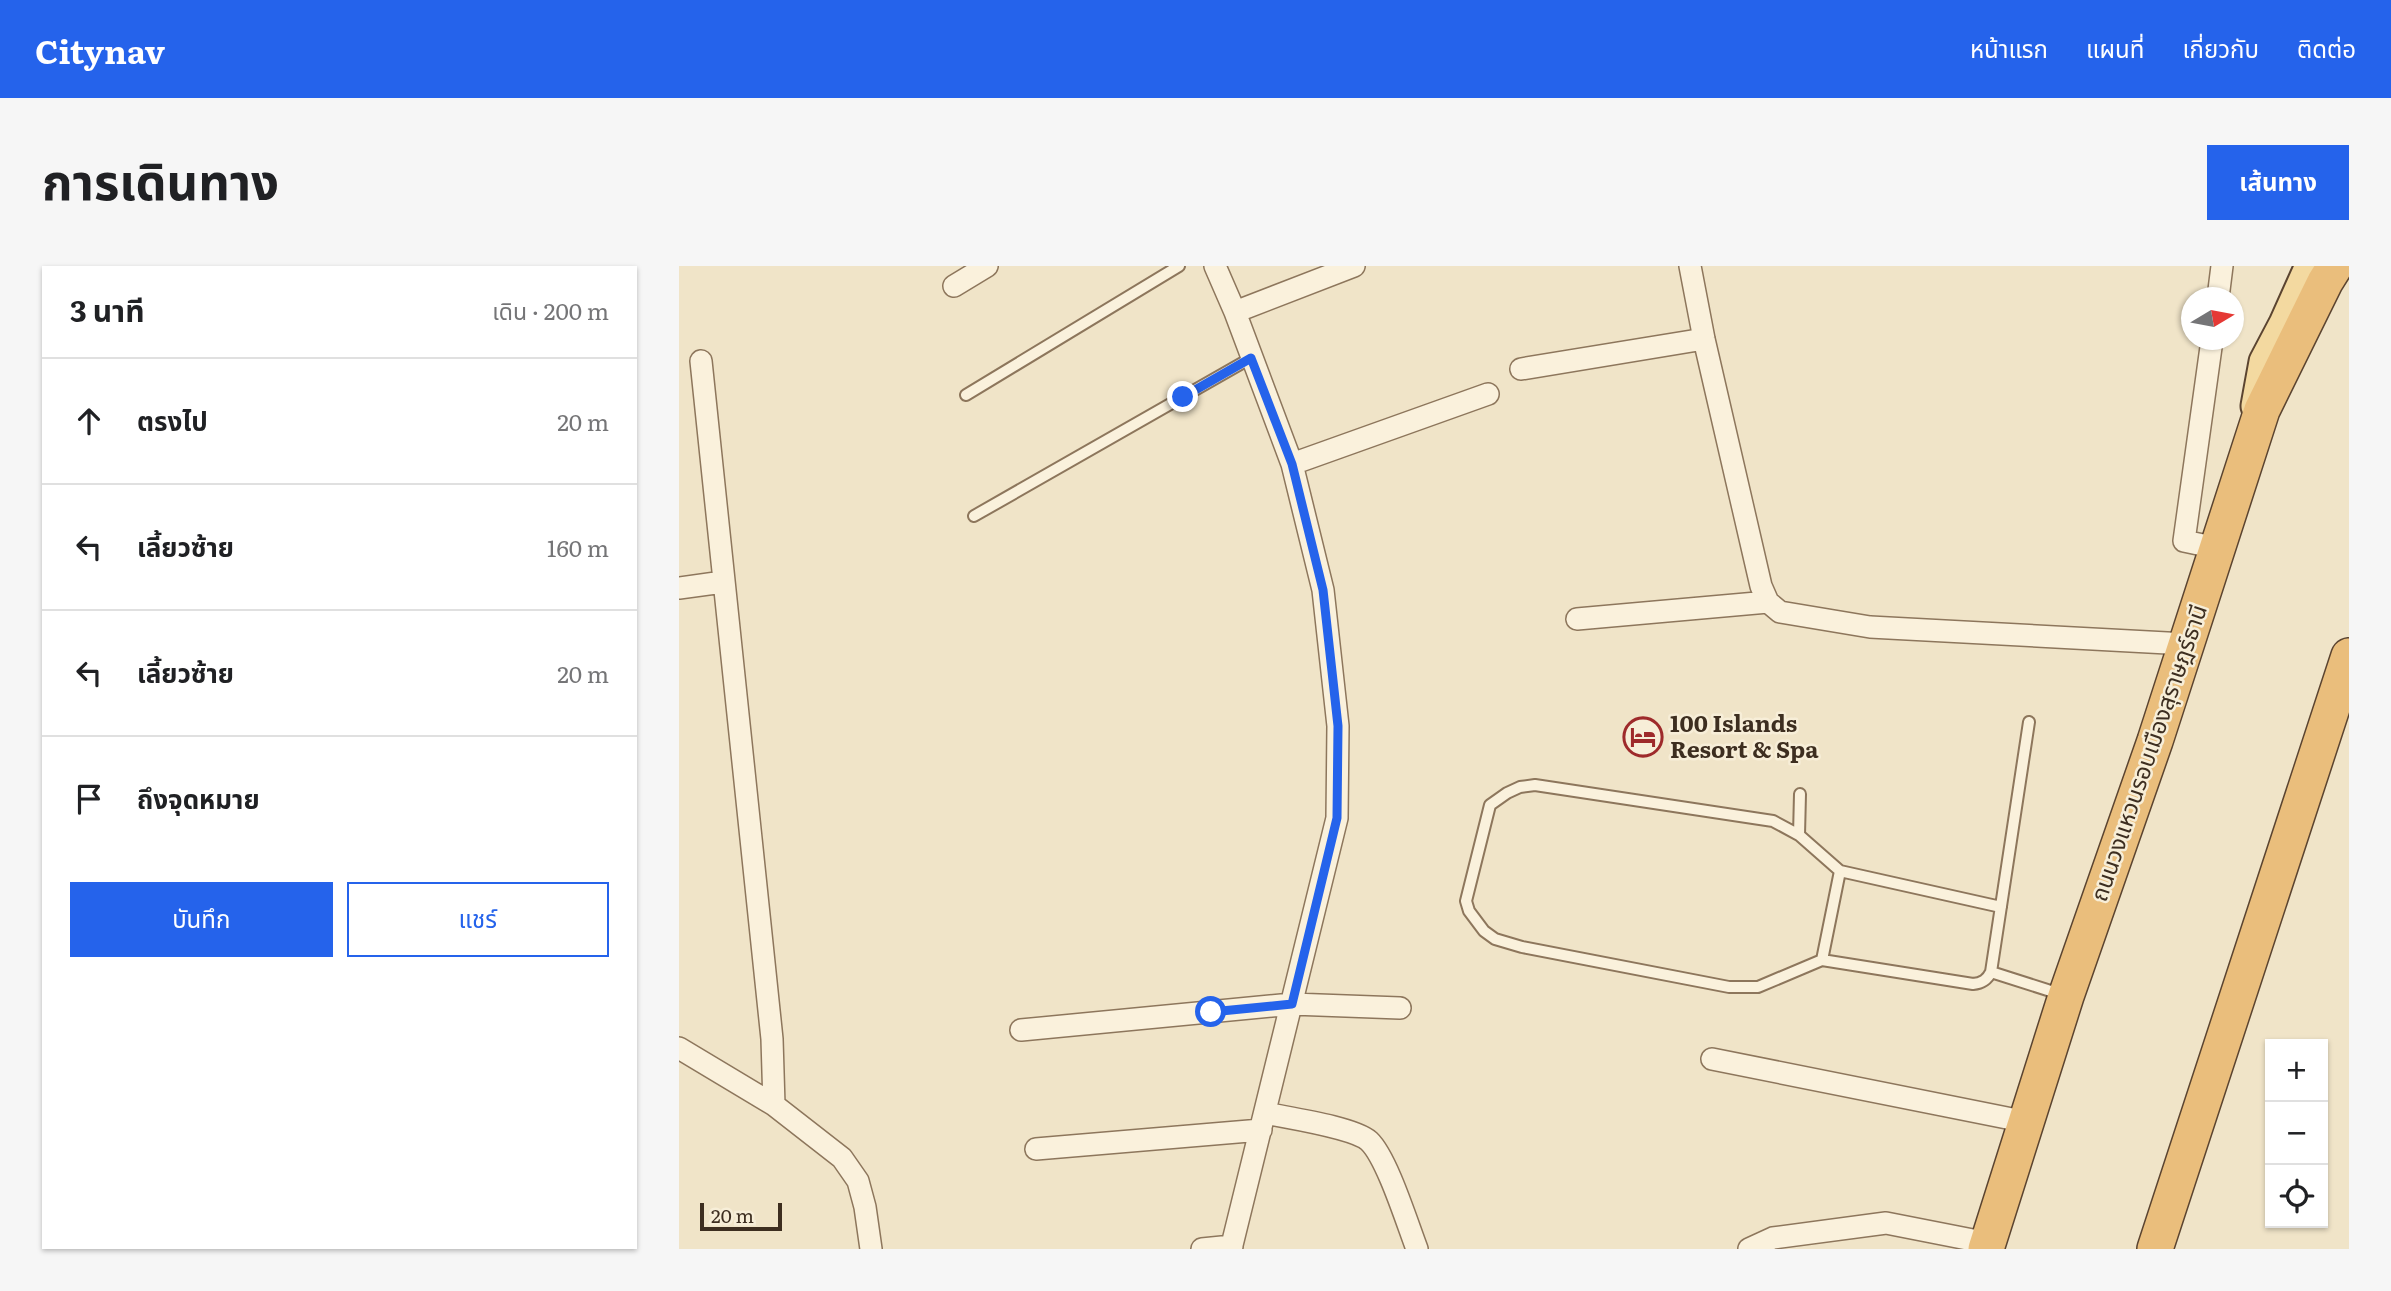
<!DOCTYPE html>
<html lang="th">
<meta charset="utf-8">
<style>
body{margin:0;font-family:Literata,"Noto Sans Thai",serif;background:#f6f6f6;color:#202124}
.controls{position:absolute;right:21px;bottom:21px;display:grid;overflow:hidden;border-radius:0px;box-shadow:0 2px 5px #0004}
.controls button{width:63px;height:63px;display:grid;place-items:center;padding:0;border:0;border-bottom:2px solid #e0e0e0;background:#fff;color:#202124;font:35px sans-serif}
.compass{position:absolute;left:1502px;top:21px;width:63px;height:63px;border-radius:50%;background:#fff;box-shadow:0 2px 5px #0004;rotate:80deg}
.scale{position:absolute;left:21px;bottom:18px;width:82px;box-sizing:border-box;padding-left:7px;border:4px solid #3d2e20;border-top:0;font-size:19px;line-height:24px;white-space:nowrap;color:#3d2e20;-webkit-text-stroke:5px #f7eed8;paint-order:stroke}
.stop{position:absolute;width:21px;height:21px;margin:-16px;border:5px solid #2563eb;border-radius:50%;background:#fff}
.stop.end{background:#2563eb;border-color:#fff;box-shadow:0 2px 7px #0008}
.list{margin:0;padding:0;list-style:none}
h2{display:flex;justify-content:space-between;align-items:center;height:91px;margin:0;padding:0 28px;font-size:30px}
h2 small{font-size:23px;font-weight:400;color:#757577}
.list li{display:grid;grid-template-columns:46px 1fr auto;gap:21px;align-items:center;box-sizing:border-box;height:126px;padding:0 28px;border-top:2px solid #e0e0e0}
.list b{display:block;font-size:26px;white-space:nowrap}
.list em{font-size:23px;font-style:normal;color:#757577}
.actions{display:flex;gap:14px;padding:21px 28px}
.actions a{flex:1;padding:16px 0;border:2px solid #2563eb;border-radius:0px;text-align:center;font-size:24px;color:#2563eb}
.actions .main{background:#2563eb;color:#fff}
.icon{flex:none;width:38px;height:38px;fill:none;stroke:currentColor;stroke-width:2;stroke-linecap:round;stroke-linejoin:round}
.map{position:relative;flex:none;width:1670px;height:983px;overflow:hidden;border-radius:0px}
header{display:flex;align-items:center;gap:42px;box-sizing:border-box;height:98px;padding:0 35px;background:#2563eb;color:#fff}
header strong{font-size:33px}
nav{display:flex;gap:38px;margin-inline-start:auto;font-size:24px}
.intro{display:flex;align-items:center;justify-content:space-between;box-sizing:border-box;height:168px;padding:0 42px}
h1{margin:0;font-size:49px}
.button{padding:18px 32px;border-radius:0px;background:#2563eb;color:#fff;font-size:24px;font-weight:700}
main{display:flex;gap:42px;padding:0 42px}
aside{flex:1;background:#fff;border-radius:0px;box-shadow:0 2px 5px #0004}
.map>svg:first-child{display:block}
</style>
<header>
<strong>Citynav</strong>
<nav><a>หน้าแรก</a><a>แผนที่</a><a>เกี่ยวกับ</a><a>ติดต่อ</a></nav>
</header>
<div class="intro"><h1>การเดินทาง</h1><a class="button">เส้นทาง</a></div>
<main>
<aside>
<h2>3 นาที<small>เดิน · 200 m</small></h2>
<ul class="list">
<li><svg class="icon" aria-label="ahead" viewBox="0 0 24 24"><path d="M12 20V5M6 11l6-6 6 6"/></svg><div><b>ตรงไป</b></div><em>20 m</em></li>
<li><svg class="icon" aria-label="left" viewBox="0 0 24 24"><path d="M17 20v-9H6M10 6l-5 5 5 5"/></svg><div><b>เลี้ยวซ้าย</b></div><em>160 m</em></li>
<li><svg class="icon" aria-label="left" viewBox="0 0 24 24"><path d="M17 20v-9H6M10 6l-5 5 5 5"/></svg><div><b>เลี้ยวซ้าย</b></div><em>20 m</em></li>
<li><svg class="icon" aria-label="arrive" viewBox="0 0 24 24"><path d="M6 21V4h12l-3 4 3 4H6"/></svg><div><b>ถึงจุดหมาย</b></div></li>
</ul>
<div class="actions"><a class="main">บันทึก</a><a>แชร์</a></div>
</aside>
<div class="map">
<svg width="1670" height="983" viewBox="0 0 1670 983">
<rect width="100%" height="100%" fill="#f0e4c8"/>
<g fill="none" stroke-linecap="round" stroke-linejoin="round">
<!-- service casing -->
<g stroke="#8d765c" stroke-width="14">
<path id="service" d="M287 129 500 0
M295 250 572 92
M1350 456 1312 706 1381 728
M1120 569 1121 528
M1143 694 1161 605
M1312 706C1308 714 1303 717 1294 718L1143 694 1079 721H1050L843 681 816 673 805 665 790 645 787 635 811 539 828 527 841 521 856 519 1094 555 1120 569 1161 605 1322 641"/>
</g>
<!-- minor casing -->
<g stroke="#8d765c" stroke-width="24">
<path id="minor" d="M536 0 556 46 613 198 644 324 659 460 658 552 552 983
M1011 0 1025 73 1082 320 1089 336 1101 346 1191 361 1507 378
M275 20 308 0
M1539 32 1543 0
M556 46 675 0
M1533 74 1505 275 1538 282
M22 95 93 773 95 839
M842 103 1025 73
M613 198 809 128
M0 322 44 316
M898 353 1089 336
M342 764 613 738 721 742
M0 782 95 839 163 892 179 915 186 941 192 983
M1033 793 1348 856
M586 847C609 852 674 861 690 875 708 892 728 957 738 983
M357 883 582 864
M523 983 553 980
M1070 983 1094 972 1207 957 1309 977"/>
</g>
<!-- primary casing -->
<g stroke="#5b4430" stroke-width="37">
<path id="primary" d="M1579 140 1587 96 1607 58 1633 0"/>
</g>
<!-- trunk casing -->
<g stroke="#5b4430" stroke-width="38">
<path id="trunk" d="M1307 983 1387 730 1476 475 1583 144 1646 16 1656 0
M1476 983 1670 390"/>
</g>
<!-- service -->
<use href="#service" stroke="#faf1dc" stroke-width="10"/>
<!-- minor -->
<use href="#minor" stroke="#faf1dc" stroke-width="21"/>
<!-- primary -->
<use href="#primary" stroke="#f3d9a0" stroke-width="33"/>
<!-- trunk -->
<use href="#trunk" stroke="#eabe7c" stroke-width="35"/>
</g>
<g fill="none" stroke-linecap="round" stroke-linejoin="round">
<!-- route -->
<path stroke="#2563eb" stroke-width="9" d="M504 131 572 92 613 198 644 324 659 460 658 552 613 738 532 746"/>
</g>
<!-- icons -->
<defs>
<g id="hotel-ring" transform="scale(2.0125)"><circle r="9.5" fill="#f7eed8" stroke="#9e2a2b" stroke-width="1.5"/><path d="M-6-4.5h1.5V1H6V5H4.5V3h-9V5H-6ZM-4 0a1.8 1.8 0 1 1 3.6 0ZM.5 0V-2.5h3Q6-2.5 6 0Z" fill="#9e2a2b"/></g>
</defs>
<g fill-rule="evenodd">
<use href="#hotel-ring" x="964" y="471"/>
</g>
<g text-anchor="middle" stroke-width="5" stroke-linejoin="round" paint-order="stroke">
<!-- poi labels -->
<g font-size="23" font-weight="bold" fill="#3d2e20" stroke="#f7eed8" text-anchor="start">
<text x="991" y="466">100 Islands<tspan x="991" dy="26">Resort &amp; Spa</tspan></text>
</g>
<!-- street labels -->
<g font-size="23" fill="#3d2e20" stroke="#f7eed8">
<text transform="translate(1470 487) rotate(-71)" y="8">ถนนวงแหวนรอบเมืองสุราษฎร์ธานี</text>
</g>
</g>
</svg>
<div class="controls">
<button>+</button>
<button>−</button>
<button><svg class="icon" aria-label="locate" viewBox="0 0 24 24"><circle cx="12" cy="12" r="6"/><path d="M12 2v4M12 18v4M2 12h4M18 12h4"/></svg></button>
</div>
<svg class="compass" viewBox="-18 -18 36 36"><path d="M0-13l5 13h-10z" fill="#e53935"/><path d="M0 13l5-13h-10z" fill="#757577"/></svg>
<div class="scale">20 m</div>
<div class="stop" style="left:532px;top:746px"></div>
<div class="stop end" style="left:504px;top:131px"></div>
</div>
</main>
